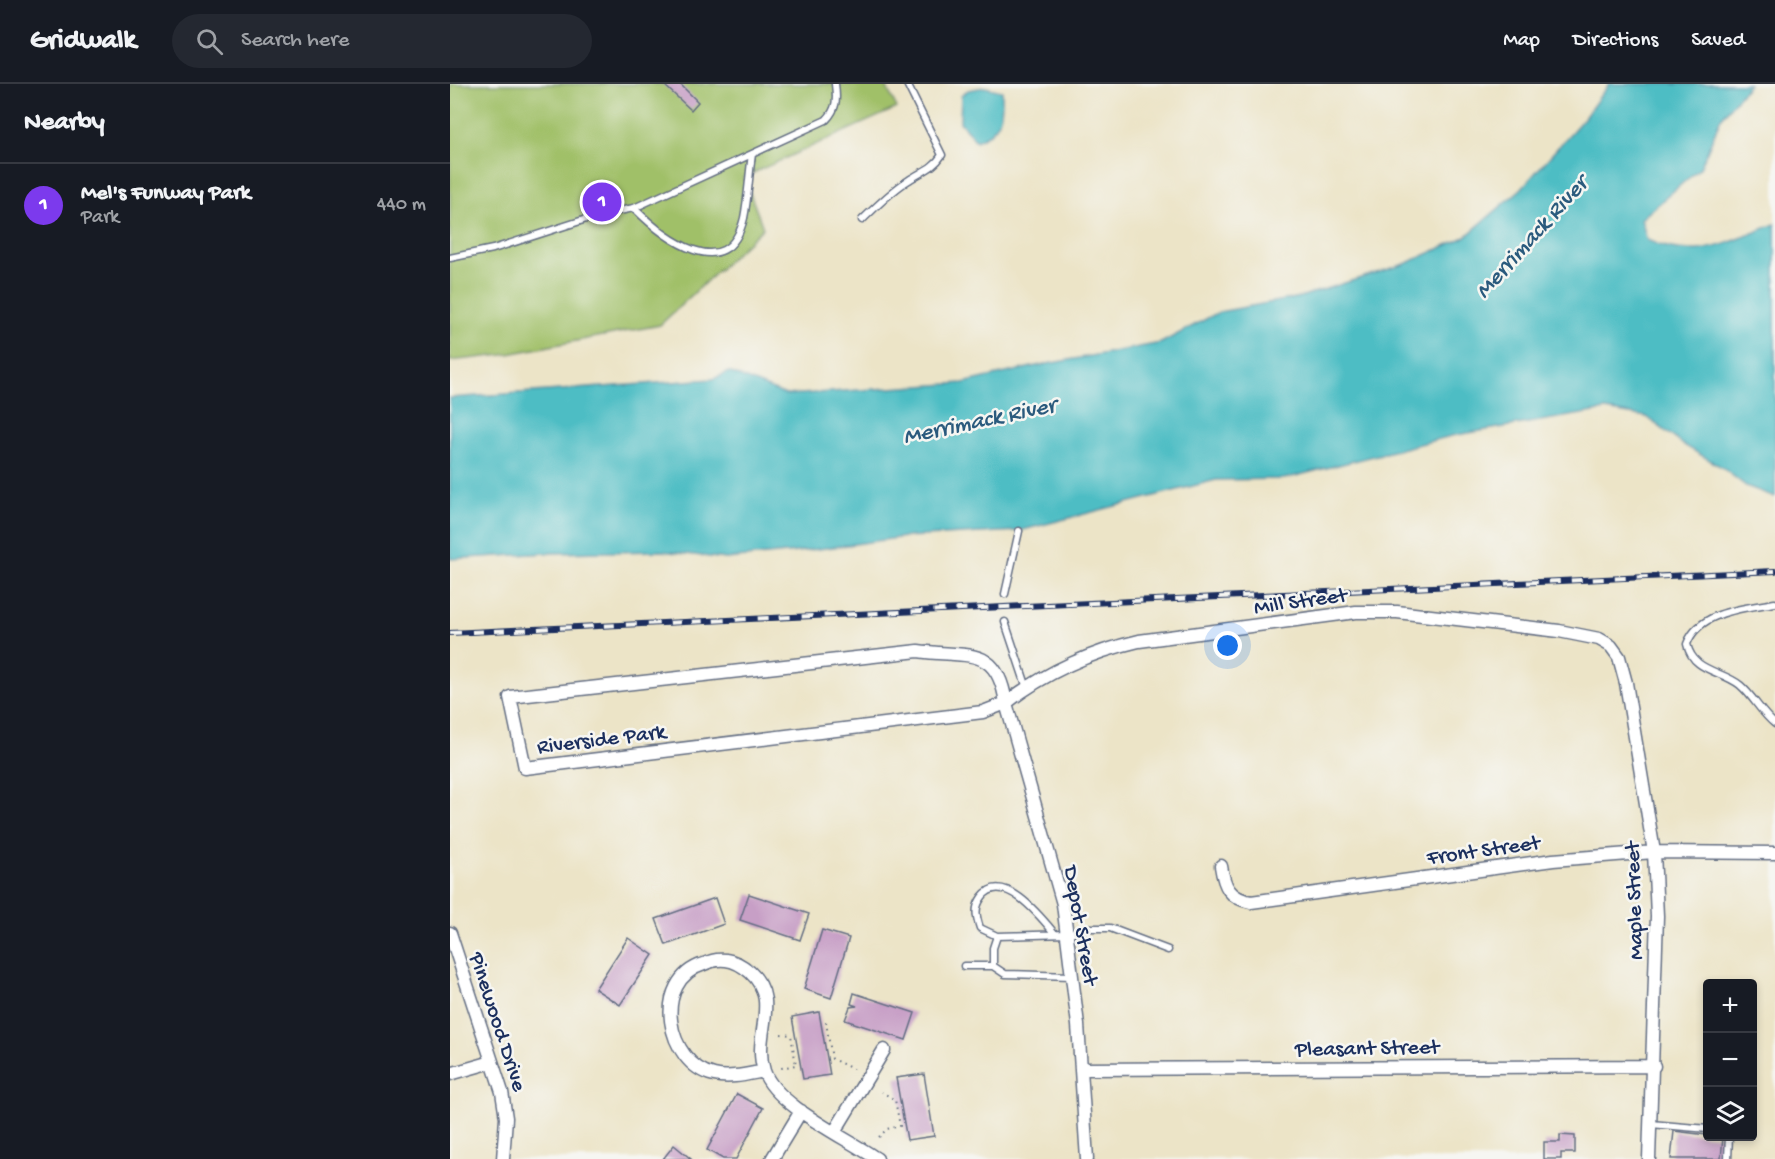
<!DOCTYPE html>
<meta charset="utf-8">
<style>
body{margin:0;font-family:"Gochi Hand",sans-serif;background:#242831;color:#f1f3f6}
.controls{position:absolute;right:18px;bottom:18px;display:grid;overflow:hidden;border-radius:6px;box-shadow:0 3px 9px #0003}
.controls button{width:54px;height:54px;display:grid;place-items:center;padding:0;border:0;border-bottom:2px solid #363941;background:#171b24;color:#f1f3f6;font:30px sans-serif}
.you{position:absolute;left:778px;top:562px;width:21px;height:21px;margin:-15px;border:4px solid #fff;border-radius:50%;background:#1a73e8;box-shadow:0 0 0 9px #1a73e833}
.badge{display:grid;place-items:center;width:39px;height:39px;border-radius:50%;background:#7c3aed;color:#fff;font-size:20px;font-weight:700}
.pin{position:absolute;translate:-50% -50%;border:3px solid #fff;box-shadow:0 2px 6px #0006}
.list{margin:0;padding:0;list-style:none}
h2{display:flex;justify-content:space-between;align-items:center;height:78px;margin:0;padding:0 24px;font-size:26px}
h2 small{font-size:20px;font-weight:400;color:#9ea1a6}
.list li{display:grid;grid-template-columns:39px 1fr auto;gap:18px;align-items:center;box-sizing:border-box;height:84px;padding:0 24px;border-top:2px solid #363941}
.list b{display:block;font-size:22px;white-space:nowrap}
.list p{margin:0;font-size:20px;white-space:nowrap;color:#9ea1a6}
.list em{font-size:20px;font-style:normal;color:#9ea1a6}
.icon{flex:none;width:33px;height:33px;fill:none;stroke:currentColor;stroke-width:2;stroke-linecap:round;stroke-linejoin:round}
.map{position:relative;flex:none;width:1325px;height:1075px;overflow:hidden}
header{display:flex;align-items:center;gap:36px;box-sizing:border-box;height:84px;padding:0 30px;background:#171b24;border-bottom:2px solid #363941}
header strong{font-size:28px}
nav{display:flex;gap:33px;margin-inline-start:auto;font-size:21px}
.search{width:420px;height:54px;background:#242831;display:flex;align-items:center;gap:15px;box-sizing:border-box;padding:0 21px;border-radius:33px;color:#9ea1a6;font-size:22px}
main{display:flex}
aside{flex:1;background:#171b24}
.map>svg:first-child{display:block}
</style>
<header>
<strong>Gridwalk</strong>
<div class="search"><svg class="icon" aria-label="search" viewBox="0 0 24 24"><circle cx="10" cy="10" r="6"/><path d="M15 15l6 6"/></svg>Search here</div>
<nav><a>Map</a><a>Directions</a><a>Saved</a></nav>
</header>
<main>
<aside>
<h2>Nearby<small></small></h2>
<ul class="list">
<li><span class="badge">1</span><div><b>Mel's Funway Park</b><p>Park</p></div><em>440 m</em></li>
</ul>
</aside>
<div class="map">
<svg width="1325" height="1075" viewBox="0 0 1325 1075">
<rect width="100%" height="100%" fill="#f6f6f2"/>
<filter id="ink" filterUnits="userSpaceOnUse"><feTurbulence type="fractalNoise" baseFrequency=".0167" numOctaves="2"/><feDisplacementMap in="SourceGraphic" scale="12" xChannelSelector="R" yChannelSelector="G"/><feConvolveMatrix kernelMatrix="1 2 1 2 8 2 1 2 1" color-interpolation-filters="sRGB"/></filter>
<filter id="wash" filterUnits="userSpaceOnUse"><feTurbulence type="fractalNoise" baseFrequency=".008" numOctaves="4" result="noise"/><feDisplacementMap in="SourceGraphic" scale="24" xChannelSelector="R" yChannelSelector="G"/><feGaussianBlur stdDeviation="1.35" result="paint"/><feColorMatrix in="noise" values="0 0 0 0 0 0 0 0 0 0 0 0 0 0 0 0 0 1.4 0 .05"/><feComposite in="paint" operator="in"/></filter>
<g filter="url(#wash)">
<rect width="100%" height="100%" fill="#ece4c7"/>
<!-- green -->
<path fill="#a0c068" stroke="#5e7863" stroke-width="1.5" d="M0 0H435L447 24 294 93 313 144 210 241 53 271 0 277Z"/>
<!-- water -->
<path fill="#4ebdc4" stroke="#347691" stroke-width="1.5" d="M1159 0H1299L1271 34 1250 84 1191 135 1197 156C1248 179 1278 158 1325 140V413L1296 402 1270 382 1232 360 1197 333 1156 326 1001 352 834 395 766 396 569 447 455 453 347 468 276 475 212 467 97 469 0 475V314L263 295 279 288 336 311 513 299 586 282 711 259 769 228 850 213 955 180 1015 153 1071 105 1134 34Z
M535 3 552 7C553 32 551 47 526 57L510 38 511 12 518 6Z"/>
<g id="blocks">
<!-- building -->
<path fill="#c79fc6" d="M213 0H230L248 18 241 26Z
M299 810 359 830 350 856 290 836Z
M265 814 274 840 216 861 206 835Z
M372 846 399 854 381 914 354 905Z
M178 854 203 871 170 921 145 905Z
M404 909 465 929 456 956 395 936 400 923 407 922 401 920Z
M369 928 380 991 353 995 342 933Z
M474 990 484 1052 457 1056 446 994Z
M287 1010 313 1024 286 1075H273L257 1066Z
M1224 1047 1273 1053 1271 1075H1221Z
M1110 1051 1125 1052V1069H1111V1075H1094V1058H1110Z
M224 1061 241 1075H213Z"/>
</g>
</g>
<g filter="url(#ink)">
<use href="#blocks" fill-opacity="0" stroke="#646e83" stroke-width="1.5"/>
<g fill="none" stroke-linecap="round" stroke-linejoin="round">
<!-- service casing -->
<g stroke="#646e83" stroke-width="9">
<path id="service" d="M184 124C212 152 277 204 294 134 298 114 299 91 302 70
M412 136C427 122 441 107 459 96 472 87 483 85 492 71L457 0
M0 174 43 165 149 131 184 124 376 36C387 25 387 15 385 0
M555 510 569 447
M1325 519C1295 524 1249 527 1237 560 1243 588 1271 586 1290 601 1304 613 1311 629 1325 640
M555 538 577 604
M547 852 530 844C526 832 524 824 532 813 553 785 591 833 605 850
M514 882H543
M621 892 555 890 543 882V864L547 852 617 850 637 844H660L718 866
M1201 1040 1258 1045
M1278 1075 1279 1052"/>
</g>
<!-- minor casing -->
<g stroke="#646e83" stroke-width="15">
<path id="minor" d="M468 567C518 574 547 560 556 619L533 628 75 684 60 613Z
M771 782C774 802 779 814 801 818L1103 776 1204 768 1325 769
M0 849 52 1008 56 1034 53 1075
M632 985 1204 982
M314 987C298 990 280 995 264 991 216 980 201 896 254 880 260 877 269 875 276 876 285 877 293 882 300 888 332 917 302 951 314 987 325 1021 397 1054 427 1075
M0 990 42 978
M385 1047 434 966
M322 1075 351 1027
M637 1075 628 941 613 820 556 619C596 588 641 568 689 557L906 528H947L1109 547 1149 555 1161 562 1169 573 1176 599 1204 768 1207 832 1199 1075"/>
</g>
<!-- path -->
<path stroke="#646e83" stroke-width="2" stroke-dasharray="1.5 4.5" stroke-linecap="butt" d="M376 938 382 975 403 985
M331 950 341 951 346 981 331 984
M429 1053 437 1045 450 1042 445 1016 432 1008"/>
<!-- service -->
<use href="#service" stroke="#fff" stroke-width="6"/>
<!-- minor -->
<use href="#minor" stroke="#fff" stroke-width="12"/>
<!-- rail casing -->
<g stroke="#1b2f5e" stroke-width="6">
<path id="rail" d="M0 549 1325 487"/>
</g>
<!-- rail -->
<use href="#rail" stroke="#f6f6f2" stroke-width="4" stroke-dasharray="11" stroke-linecap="butt"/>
</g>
</g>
<g text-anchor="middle" stroke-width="5" stroke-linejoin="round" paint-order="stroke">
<!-- street labels -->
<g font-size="22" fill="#1b2f5e" stroke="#f6f6f2">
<text transform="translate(850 515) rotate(-8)" y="8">Mill Street</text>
<text transform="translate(151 653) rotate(-7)" y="8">Riverside Park</text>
<text transform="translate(1033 764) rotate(-8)" y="8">Front Street</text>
<text transform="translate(1182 817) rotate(-92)" y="8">Maple Street</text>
<text transform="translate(633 841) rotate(80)" y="8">Depot Street</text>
<text transform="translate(50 937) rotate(72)" y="8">Pinewood Drive</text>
<text transform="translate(917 962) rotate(-1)" y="8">Pleasant Street</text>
</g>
<!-- water labels -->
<g font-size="24" font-style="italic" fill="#2a5a7d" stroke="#f6f6f2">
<text transform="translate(1080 152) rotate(-48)" y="8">Merrimack River</text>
<text transform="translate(529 335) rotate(-12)" y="8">Merrimack River</text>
</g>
</g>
</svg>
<div class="controls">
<button>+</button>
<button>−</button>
<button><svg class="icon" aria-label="layers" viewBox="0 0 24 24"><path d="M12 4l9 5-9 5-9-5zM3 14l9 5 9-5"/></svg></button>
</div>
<div class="you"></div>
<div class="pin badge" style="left:152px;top:118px">1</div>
</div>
</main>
